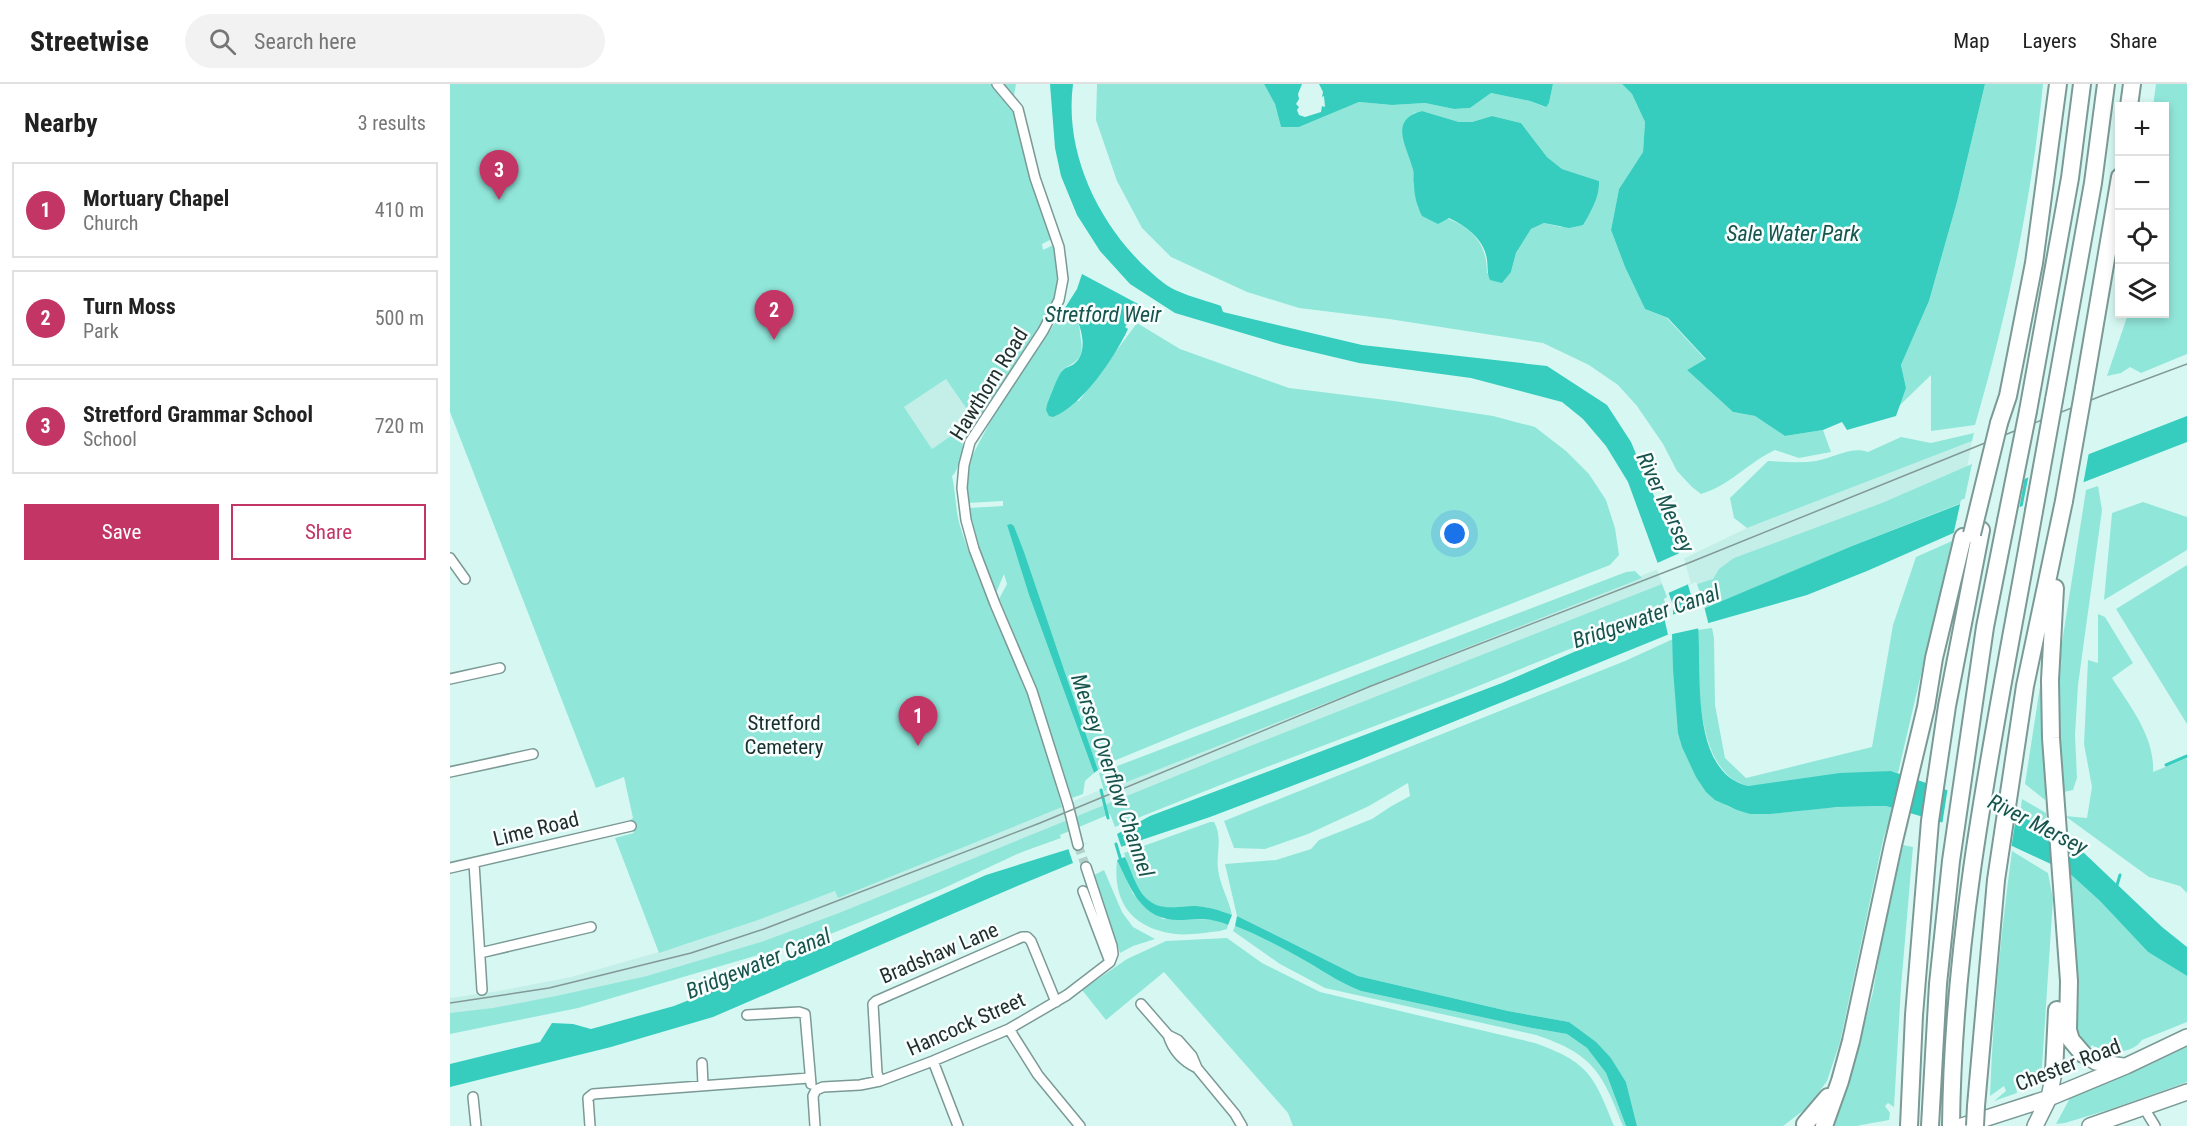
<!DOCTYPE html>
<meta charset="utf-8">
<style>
body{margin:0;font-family:"Roboto Condensed",sans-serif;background:#f2f2f2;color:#222}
.controls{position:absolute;right:18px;top:18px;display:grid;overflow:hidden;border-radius:0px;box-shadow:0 3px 9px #0003}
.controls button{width:54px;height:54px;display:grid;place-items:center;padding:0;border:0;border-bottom:2px solid #e0e0e0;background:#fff;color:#222;font:30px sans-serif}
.you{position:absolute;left:1005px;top:450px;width:21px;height:21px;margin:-15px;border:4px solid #fff;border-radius:50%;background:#1a73e8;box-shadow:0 0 0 9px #1a73e833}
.badge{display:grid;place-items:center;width:39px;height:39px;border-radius:50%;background:#c23564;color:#fff;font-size:20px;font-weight:700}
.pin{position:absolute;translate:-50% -50px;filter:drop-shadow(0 2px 3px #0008)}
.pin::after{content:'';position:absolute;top:32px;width:21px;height:18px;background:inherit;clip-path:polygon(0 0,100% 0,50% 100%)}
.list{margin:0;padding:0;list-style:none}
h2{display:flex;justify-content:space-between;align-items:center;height:78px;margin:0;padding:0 24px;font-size:26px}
h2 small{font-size:20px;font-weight:400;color:#767676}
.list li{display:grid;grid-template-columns:39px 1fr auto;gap:18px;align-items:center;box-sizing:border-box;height:96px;margin:0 12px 12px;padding:0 12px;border:2px solid #e0e0e0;border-radius:0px}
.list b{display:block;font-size:22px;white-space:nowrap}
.list p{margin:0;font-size:20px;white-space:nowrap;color:#767676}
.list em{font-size:20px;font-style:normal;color:#767676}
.actions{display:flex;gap:12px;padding:18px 24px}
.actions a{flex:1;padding:14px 0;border:2px solid #c23564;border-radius:0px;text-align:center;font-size:21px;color:#c23564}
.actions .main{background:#c23564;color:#fff}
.icon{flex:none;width:33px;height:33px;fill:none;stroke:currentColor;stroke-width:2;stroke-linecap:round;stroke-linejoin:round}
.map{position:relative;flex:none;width:1737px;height:1042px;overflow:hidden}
header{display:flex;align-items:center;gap:36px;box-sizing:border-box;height:84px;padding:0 30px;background:#fff;border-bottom:2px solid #e0e0e0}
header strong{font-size:28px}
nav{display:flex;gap:33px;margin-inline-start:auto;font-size:21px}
.search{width:420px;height:54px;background:#f2f2f2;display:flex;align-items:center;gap:15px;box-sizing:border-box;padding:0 21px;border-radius:33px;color:#767676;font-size:22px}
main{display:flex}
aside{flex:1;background:#fff}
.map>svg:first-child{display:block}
</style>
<header>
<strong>Streetwise</strong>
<div class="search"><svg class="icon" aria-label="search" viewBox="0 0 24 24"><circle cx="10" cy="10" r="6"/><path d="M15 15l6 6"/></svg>Search here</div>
<nav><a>Map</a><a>Layers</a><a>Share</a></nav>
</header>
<main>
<aside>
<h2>Nearby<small>3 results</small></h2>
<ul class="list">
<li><span class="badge">1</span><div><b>Mortuary Chapel</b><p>Church</p></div><em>410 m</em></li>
<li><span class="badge">2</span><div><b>Turn Moss</b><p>Park</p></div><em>500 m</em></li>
<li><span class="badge">3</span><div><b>Stretford Grammar School</b><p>School</p></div><em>720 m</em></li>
</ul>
<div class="actions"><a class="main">Save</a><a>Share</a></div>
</aside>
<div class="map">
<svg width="1737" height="1042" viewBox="0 0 1737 1042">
<rect width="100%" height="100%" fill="#d7f8f2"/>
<!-- built -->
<path fill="#c4eee8" d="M496 295 524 337 482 365 454 323Z
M1522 357 1515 394 1263 495 1247 500 1246 498 1216 510 1042 583 659 730 403 835 244 882 62 922 0 931V914L49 907 121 893 237 860 385 807 388 813 763 660 1093 532 1237 473 1297 444Z"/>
<!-- green -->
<path fill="#91e6da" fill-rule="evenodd" d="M0 0H566L564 12 560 11 559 22 566 27 602 155 592 160 593 166 603 161C606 171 611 183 610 193 609 229 549 309 527 342L522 343 517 341 506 349C509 353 513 358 513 363 513 369 507 389 502 392 506 409 505 425 510 442 528 499 555 553 577 609 592 646 601 685 612 723L388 814 385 807 308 836 209 869 165 754 184 749 179 737 183 734 174 693 146 704 0 328ZM496 295 524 336 482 365 454 323Z
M647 0H814L825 20 831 43H849L909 18 942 21 975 19 1004 25 1020 24 1041 9 1080 17 1095 23 1099 19 1103 0H1172L1182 10 1195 38 1193 68 1169 105 1161 146 1175 183 1195 225 1217 234 1256 276 1237 286 1283 328 1305 332 1335 352 1373 346 1381 368 1349 374 1325 366C1299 378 1279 402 1251 410L1242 403 1227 387 1213 360 1187 322 1168 301 1139 281 1093 259 939 235 849 224 797 208 721 173 692 144 667 97 646 36ZM972 27 1009 38H1022L1042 32 1071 39 1097 73 1112 85 1149 97V104L1141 127 1111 143 1094 139 1081 145 1066 169 1061 188 1037 189C1037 144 1004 136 968 124L956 36 964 29Z
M1535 0H1593C1582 115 1557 231 1525 341L1481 347V291L1448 323 1456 304 1451 281 1479 217 1507 118Z
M1706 0H1737V270L1691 289 1680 283 1671 289 1657 292 1678 230H1714V22H1703Z
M613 227V235L617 237 627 236C630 243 630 248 631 256 634 275 627 277 612 286L601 309 629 317 687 239 730 265 839 304 944 317 1043 332 1085 343 1116 367 1139 390 1156 416 1165 444 1169 471 1160 481 739 646 666 676 648 686 564 442 557 441 579 511 644 689 635 697 633 710 622 714 582 594 549 515 557 500 554 490 546 509C535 481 526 454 519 424L553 422V417L517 419V394L522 372 545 329Z
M1524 349 1522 357 1297 444 1284 434 1280 414 1318 377C1334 378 1350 379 1366 377 1383 374 1402 362 1418 368L1451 353 1481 359Z
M1522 380 1514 418 1402 462 1255 525 1247 500 1263 495 1269 485 1284 474 1432 419Z
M1648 402 1652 426 1628 601 1625 651 1627 694 1623 706 1614 708 1608 628 1611 565 1636 406Z
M1693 418 1737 433V466L1654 516 1662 429Z
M1502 457 1448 689 1441 687 1298 702C1244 689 1248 589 1248 546L1262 544 1264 554 1265 621 1275 674 1296 694 1422 663 1443 541 1466 473Z
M1737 481V640L1666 525Z
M1185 487 1192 494 654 707 649 689 1176 488Z
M1212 500 1217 513 1214 515 1218 531 1157 550 1001 613 788 694 665 743 660 730 610 751 611 754 572 768 492 805 383 849 128 924 0 950V929L43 924 106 912 197 892 311 858 389 829 785 668Z
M1648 530 1655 533 1683 579 1662 594C1680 622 1705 653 1703 688L1737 674V809L1730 802 1699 793 1615 732 1637 734 1642 703 1634 660 1638 576 1648 579Z
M1223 555V585L1275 721C1309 736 1340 727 1376 724 1396 722 1416 723 1436 722L1443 724 1433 756 1390 958 1377 997 1358 1023 1333 1042H1187L1176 998 1161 974 1119 938 1058 927 908 892 787 832 775 780 826 776 861 765 869 756 922 735 940 723 960 712 958 699 919 722 858 750 815 765 784 764 774 737 1175 577Z
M1597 557 1595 716 1575 700Z
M1572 715 1596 729 1597 747 1570 731Z
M760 738H764C773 753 766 770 768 785 770 802 779 815 782 831 768 826 756 822 741 822 732 822 722 825 713 824 691 820 680 788 674 769Z
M1453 761 1463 763 1451 903 1444 1023 1438 1019 1435 1022 1440 1029 1439 1036 1406 1042H1381L1402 985 1423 908 1436 832Z
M1562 767 1598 789 1603 815 1592 983 1588 1002 1579 1005 1576 996 1565 997 1567 1009 1544 1017 1556 1007 1554 1002 1540 1012C1543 930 1551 848 1562 767Z
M667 776 683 810 713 835 766 836 778 841 777 845 770 847C753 849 731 853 714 848 677 839 663 813 667 776Z
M654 786 672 828 683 843 705 855 683 862 670 869 644 791Z
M1618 788 1650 817 1698 868 1737 892V938L1692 956C1682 971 1656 970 1642 961L1639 965 1629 953 1624 938 1626 879Z
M785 842C811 852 836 866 861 880 877 890 893 900 911 907L1082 944 1117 950 1137 964 1156 989 1176 1042H1173C1152 988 1143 970 1086 951L875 904 830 880 783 847Z
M777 854 812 879 870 908 1085 959C1138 978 1144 991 1164 1042H843L838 1029 714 888 656 936 632 906 677 875 716 857Z
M1737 963V998L1661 1025 1615 1039 1606 1040 1620 1014 1697 982Z"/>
<!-- water -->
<path fill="#36cdbe" d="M600 0H623C613 76 656 155 715 200 728 210 755 216 771 222L773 228 912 261 1097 282 1157 321 1181 358 1198 399 1225 457 1246 528 1402 462 1737 332V358L1508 447 1417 487 1357 511 1248 542C1252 587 1239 688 1298 702L1390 689 1441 687 1570 731 1634 769 1712 843 1737 863V892L1698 868 1650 817 1618 788 1545 754 1436 722 1388 723 1320 730H1300L1287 726 1265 716 1256 708 1246 693 1232 663 1228 649 1223 585 1222 549 907 677 760 733 623 779 565 803 263 933 161 963 0 1003V980L90 958 102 939 123 940 141 945 224 922 390 856 536 791 667 750 700 732 1052 599 1168 549 1223 534V521L1178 398 1156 362 1133 335 1112 318 1021 294 909 279 833 261 725 229 680 200 650 167 627 131 611 92 605 64Z
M814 0H852L848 10 849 15 846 20 849 23 847 26 849 31 855 33 871 28 872 22 875 23 874 12 872 13 873 8 869 0H1103L1099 19 1096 23 1080 17 1041 9 1020 24 1004 25 975 19 942 21 909 18 849 43H831L825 20Z
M1172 0H1535L1507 118 1479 217 1451 281 1456 304 1446 332 1397 346 1392 338 1373 346 1335 352 1305 332 1283 328 1237 286 1256 275 1218 234 1195 225 1175 183 1161 146 1169 105 1193 68 1195 38 1182 10Z
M972 27 1009 38H1022L1042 32 1071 39 1097 73 1112 85 1149 97C1150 112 1141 128 1133 141L1119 144 1094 139 1081 145 1066 169 1061 188 1052 199 1040 196C1037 189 1038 183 1037 176 1035 156 1016 142 999 134L988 140 972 132C967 122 964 111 964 100 963 96 964 90 963 86 958 64 937 36 972 27Z
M632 190 690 221 675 243 678 245C665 273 632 322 603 333L599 332 596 326 597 321C600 313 607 293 612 287 615 283 620 283 624 280 637 270 633 249 627 236L617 237 612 235 613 227 627 205Z
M561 440 564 442 574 468 648 686 644 689 579 511 557 441Z
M675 773C681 786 686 804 696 814 711 829 728 821 746 822 759 823 769 826 782 831L778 841C763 834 749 835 733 836 692 838 682 807 667 776Z
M787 832 908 892 1058 927 1119 938 1146 958 1161 974 1176 998 1187 1042H1176L1156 989 1137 964 1117 950 1082 944 911 907C893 900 877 890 861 880 836 866 811 852 785 842Z"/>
<!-- pier -->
<path fill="#d7f8f2" d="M1639 368 1633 401 1572 425 1579 390Z
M1575 392 1569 426 1503 452 1511 416Z
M1232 468 1241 499 1216 510 1205 480Z
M1254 522 1259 542 1218 551 1214 533Z
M1498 703 1567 727 1561 765 1544 756 1492 741Z
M666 747 672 765 624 782 618 764 635 760Z"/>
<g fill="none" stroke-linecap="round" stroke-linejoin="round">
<!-- stream -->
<path stroke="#36cdbe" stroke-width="3" d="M1716 681 1737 672
M651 706 658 734
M666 760 671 777
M1667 801 1670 791"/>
<!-- minor-tunnel -->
<path stroke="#b3d0cb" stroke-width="9" stroke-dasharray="9 4.5" stroke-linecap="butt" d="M628 761 636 783"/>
<!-- minor casing -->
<g stroke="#7b9995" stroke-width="12">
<path id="minor" d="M547 0 568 25 585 94 609 163 613 195 609 216 593 247 520 358 514 381 512 404 516 436 524 465 545 520 582 607 618 721 628 761
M0 474 15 495
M0 595 50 584
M0 688 83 670
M24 779 32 906
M0 784 181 742
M633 807 660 878
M30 869 141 843
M691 920 718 951 728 956 742 972 747 984 785 1030 792 1042
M297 931 349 928 355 930 361 1000
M559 945 588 991 630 1042
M718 951C723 967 732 977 747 984
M483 977 508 1042
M252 979 253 1001
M430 997 427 989 423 920 426 917 572 853H577L581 857 606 918
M366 1006 373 1003 410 1001 430 997 483 977 559 945 617 911 660 878 663 870 662 862 636 783
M23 1013 26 1042
M1694 1024 1705 1042
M140 1042 138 1014 143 1010 359 994
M365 1042 363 1012 366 1006"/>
</g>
<!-- trunk casing -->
<g stroke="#7b9995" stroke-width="18">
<path id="trunk" d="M1633 970 1646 978 1673 982
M1512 1042 1599 1014 1676 982 1737 953
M1585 1042 1599 1014 1604 988
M1640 1042 1737 1008"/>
</g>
<!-- motorway casing -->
<g stroke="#7b9995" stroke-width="20">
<path id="motorway" d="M1679 22 1682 0
M1634 304 1670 93
M1604 316 1643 99 1656 0
M1578 327 1620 94 1632 0
M1549 339 1558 312 1584 179 1608 0
M1605 504 1600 596 1601 654 1619 897 1618 946 1621 956 1633 970
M1604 988 1607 926
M1526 1022 1546 796 1575 602 1614 417
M1355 1040 1378 1013
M1374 1042 1390 997 1401 957 1443 761 1476 623 1484 574 1513 453
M1459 1042 1464 931 1480 737 1497 622 1531 446
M1480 1042 1488 900 1501 777 1535 543 1556 437
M1501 1042C1503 835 1548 631 1584 427"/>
</g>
<!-- minor -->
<use href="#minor" stroke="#fff" stroke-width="9"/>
<!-- trunk -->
<use href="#trunk" stroke="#fff" stroke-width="15"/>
<!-- motorway -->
<use href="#motorway" stroke="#fff" stroke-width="16"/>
<!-- tram -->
<path stroke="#829995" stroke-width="1.5" d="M0 919 99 904 148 892 241 869 314 845 590 739 921 602 1241 478 1651 312 1737 280"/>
<!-- motorway-bridge casing -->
<g stroke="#7b9995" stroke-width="20" stroke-linecap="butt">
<path id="motorway-bridge" d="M1614 417 1634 304
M1584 427 1604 316
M1556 437 1578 327
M1522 450 1549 339
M1525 1042 1526 1022"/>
</g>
<!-- motorway-bridge -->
<use href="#motorway-bridge" stroke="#fff" stroke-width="16"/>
</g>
<g text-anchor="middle" stroke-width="5" stroke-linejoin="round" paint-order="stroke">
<!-- street labels -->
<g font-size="21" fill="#222f2d" stroke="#f8fefd">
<text transform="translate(539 300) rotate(-58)" y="7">Hawthorn Road</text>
<text transform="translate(86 745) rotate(-14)" y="7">Lime Road</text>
<text transform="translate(489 869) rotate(-23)" y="7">Bradshaw Lane</text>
<text transform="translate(516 940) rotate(-24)" y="7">Hancock Street</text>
<text transform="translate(1618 981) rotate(-21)" y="7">Chester Road</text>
</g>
<!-- park labels -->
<g font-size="21" fill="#18302d" stroke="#f8fefd">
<text x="334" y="646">Stretford<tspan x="334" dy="24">Cemetery</tspan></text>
</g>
<!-- water labels -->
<g font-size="22" font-style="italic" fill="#17544d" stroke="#f8fefd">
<text x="1343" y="157">Sale Water Park</text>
<text x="653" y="238">Stretford Weir</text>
<text transform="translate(1216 418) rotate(65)" y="8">River Mersey</text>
<text transform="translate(1196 532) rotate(-19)" y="8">Bridgewater Canal</text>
<text transform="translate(663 691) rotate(71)" y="8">Mersey Overflow Channel</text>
<text transform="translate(1588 740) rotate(27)" y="8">River Mersey</text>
<text transform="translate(308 879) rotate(-22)" y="8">Bridgewater Canal</text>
</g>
</g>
</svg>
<div class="controls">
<button>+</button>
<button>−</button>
<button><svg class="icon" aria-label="locate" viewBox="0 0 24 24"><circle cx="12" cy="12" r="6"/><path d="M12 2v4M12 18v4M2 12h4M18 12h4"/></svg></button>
<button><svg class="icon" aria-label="layers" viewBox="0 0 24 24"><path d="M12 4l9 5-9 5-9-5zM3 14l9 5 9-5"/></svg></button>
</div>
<div class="you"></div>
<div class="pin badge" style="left:468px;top:662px">1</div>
<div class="pin badge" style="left:324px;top:256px">2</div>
<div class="pin badge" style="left:49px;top:116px">3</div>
</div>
</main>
